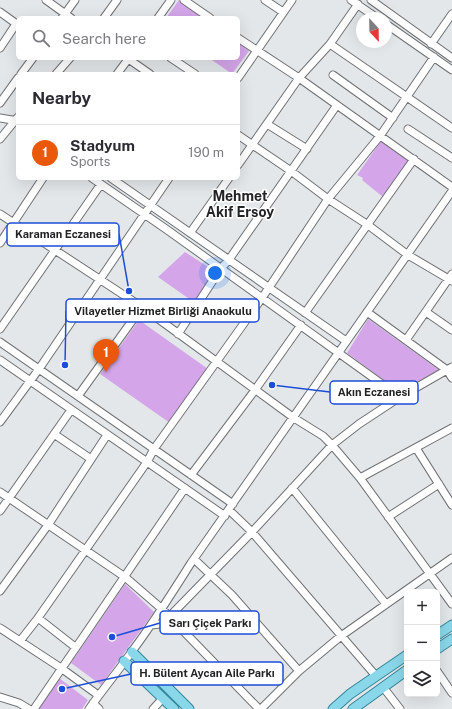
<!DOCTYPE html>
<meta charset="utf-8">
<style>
body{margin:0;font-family:"Public Sans",sans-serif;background:#f2f2f3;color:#2b2b33}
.controls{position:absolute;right:12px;bottom:12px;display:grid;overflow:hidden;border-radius:6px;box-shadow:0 4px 16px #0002}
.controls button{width:36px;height:36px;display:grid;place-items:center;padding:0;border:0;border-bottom:1px solid #e1e1e2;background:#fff;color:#2b2b33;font:20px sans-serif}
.compass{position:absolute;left:356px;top:12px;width:36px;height:36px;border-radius:50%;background:#fff;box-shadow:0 4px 16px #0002;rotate:158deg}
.you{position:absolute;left:215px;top:273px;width:14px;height:14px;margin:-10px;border:3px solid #fff;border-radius:50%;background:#1a73e8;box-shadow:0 0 0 6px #1a73e833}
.badge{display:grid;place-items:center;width:26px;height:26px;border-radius:50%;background:#ea580c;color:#fff;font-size:13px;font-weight:700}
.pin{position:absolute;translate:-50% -33px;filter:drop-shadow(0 1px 2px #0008)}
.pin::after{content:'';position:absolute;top:21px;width:14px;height:12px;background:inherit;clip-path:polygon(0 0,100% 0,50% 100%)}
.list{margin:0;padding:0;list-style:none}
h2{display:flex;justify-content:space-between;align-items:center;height:52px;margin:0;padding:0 16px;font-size:17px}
h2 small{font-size:13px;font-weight:400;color:#7c7c81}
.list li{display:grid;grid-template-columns:26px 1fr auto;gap:12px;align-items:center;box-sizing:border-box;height:56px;padding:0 16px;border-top:1px solid #e1e1e2}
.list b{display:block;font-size:15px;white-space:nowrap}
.list p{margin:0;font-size:13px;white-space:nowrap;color:#7c7c81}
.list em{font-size:13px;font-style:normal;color:#7c7c81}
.icon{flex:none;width:22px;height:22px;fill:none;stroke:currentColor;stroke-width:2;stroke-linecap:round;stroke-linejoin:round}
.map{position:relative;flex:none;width:452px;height:709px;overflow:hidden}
.search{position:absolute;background:#fff;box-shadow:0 4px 16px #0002;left:16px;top:16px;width:224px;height:44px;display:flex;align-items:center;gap:10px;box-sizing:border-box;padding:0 14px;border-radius:6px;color:#7c7c81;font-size:15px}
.panel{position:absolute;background:#fff;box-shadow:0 4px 16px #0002;left:16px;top:72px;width:224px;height:108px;border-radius:6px}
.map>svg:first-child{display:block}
</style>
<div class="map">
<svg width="452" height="709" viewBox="0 0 452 709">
<rect width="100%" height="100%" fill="#e4e7ea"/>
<!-- green -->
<path fill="#d4a6e9" d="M179 0 203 18H166Z
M238 43 249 51 232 74 209 58H238Z
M381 141 409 160 383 197 362 180 363 178 357 175Z
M185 252 216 272 195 303 158 277Z
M368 319 439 370 400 392 347 353Z
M139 320 208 369 170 423 100 374Z
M125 584 154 612 101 685 71 663Z
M59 678 88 700 82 709H39Z"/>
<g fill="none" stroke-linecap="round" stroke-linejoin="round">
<!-- minor casing -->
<g stroke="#707275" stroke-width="9">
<path id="minor" d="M46 0 71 18
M184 0 210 18
M265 0 283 12
M351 0 377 18
M371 0 452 58
M0 12 18 25
M62 18 75 0
M104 18 117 0
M158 18 171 0
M386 24 452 70
M238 38 299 78 452 187
M330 44 452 128
M431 44 452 14
M0 48 16 24
M127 58 150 74
M171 58 195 74
M21 74 33 58
M56 74 70 58
M117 74 129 58
M333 75 393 118
M238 78 292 0
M0 103 18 78
M0 118 18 121
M267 124 307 149
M408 129 452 158
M238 135 291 171 328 199 368 225 408 255 452 281
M0 139 18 117
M238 165 299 78 330 44 358 4
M92 178 166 229 400 397
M111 178 346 341
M0 214 142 307 294 418 323 436 332 445 360 478 452 604
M190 233 229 178
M0 243 43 178
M367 312 447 370 452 378
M426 312 452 330
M305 313 414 159
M0 329 101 184
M178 334 221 268 228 261 337 105
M406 340 452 274
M0 342 233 504
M0 360 225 516
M78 396 142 307
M0 422 39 369 169 178
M54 434 91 459
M416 448 452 505
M191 475 255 390 301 325
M360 478 452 428
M292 488 386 604
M0 492 125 577 162 609 259 709
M229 510 252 532 376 676
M0 511 71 410
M388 517 439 484
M194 559 232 595 299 671
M0 591 48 525 107 435
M38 618 75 647
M151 625 160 624 169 617 252 532 332 445 359 424 400 397 452 367
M0 628 61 668 98 695
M20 641 38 618 147 462 154 449 262 298 328 199 380 136 434 57
M437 671 452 693
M383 687 400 709
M0 697 19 703 29 709
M93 703 99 709
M34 709 185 488
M89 709C103 689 119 670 133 650 154 622 172 593 191 563L452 191
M153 709 163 698
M261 709 299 671 341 636 452 558"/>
</g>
<!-- major casing -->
<g stroke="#33869a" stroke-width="11">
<path id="major" d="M437 635 452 625
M437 649 452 639
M132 652 189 709
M124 661 174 709
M333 709 350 694 407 655
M353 709 407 670"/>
</g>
<!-- minor -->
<use href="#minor" stroke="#fff" stroke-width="7"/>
<!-- major -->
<use href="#major" stroke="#8ad7e9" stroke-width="9"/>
</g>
<g text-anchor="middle" stroke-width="3" stroke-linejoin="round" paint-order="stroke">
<!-- district labels -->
<g font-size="14" font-weight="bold" fill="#222324" stroke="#fff">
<text x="240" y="201">Mehmet<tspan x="240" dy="16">Akif Ersoy</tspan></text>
</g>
</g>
<!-- callouts -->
<path fill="none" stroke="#1d4ed8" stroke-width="1.5" d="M129 291L119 234M65 365L66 311M272 385L330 392M112 637L160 623M62 689L131 674"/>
<g fill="#1d4ed8" stroke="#fff" stroke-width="1.5">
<circle cx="129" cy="291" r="4"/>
<circle cx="65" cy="365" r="4"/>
<circle cx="272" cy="385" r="4"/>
<circle cx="112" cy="637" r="4"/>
<circle cx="62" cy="689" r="4"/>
</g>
<g fill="#fff" stroke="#1d4ed8" stroke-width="1.5">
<rect x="7" y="223" width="112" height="23" rx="4"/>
<rect x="66" y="299" width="193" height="23" rx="4"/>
<rect x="330" y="381" width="88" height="23" rx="4"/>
<rect x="160" y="611" width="99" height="23" rx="4"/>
<rect x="131" y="662" width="152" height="23" rx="4"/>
</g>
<g font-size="11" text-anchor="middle" font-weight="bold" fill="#222324">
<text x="63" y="238">Karaman Eczanesi</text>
<text x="163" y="315">Vilayetler Hizmet Birliği Anaokulu</text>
<text x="374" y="396">Akın Eczanesi</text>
<text x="210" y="627">Sarı Çiçek Parkı</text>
<text x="207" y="677">H. Bülent Aycan Aile Parkı</text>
</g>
</svg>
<div class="controls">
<button>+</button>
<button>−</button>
<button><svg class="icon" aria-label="layers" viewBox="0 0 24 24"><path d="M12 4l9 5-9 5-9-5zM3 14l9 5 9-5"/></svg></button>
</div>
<svg class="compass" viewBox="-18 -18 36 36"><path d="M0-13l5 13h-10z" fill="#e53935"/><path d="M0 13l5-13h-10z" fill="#7c7c81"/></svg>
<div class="you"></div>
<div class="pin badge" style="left:106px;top:372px">1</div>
<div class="search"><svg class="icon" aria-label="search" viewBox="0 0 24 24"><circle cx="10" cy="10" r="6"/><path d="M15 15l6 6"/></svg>Search here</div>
<section class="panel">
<h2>Nearby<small></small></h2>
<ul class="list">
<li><span class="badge">1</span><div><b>Stadyum</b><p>Sports</p></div><em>190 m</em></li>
</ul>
</section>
</div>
